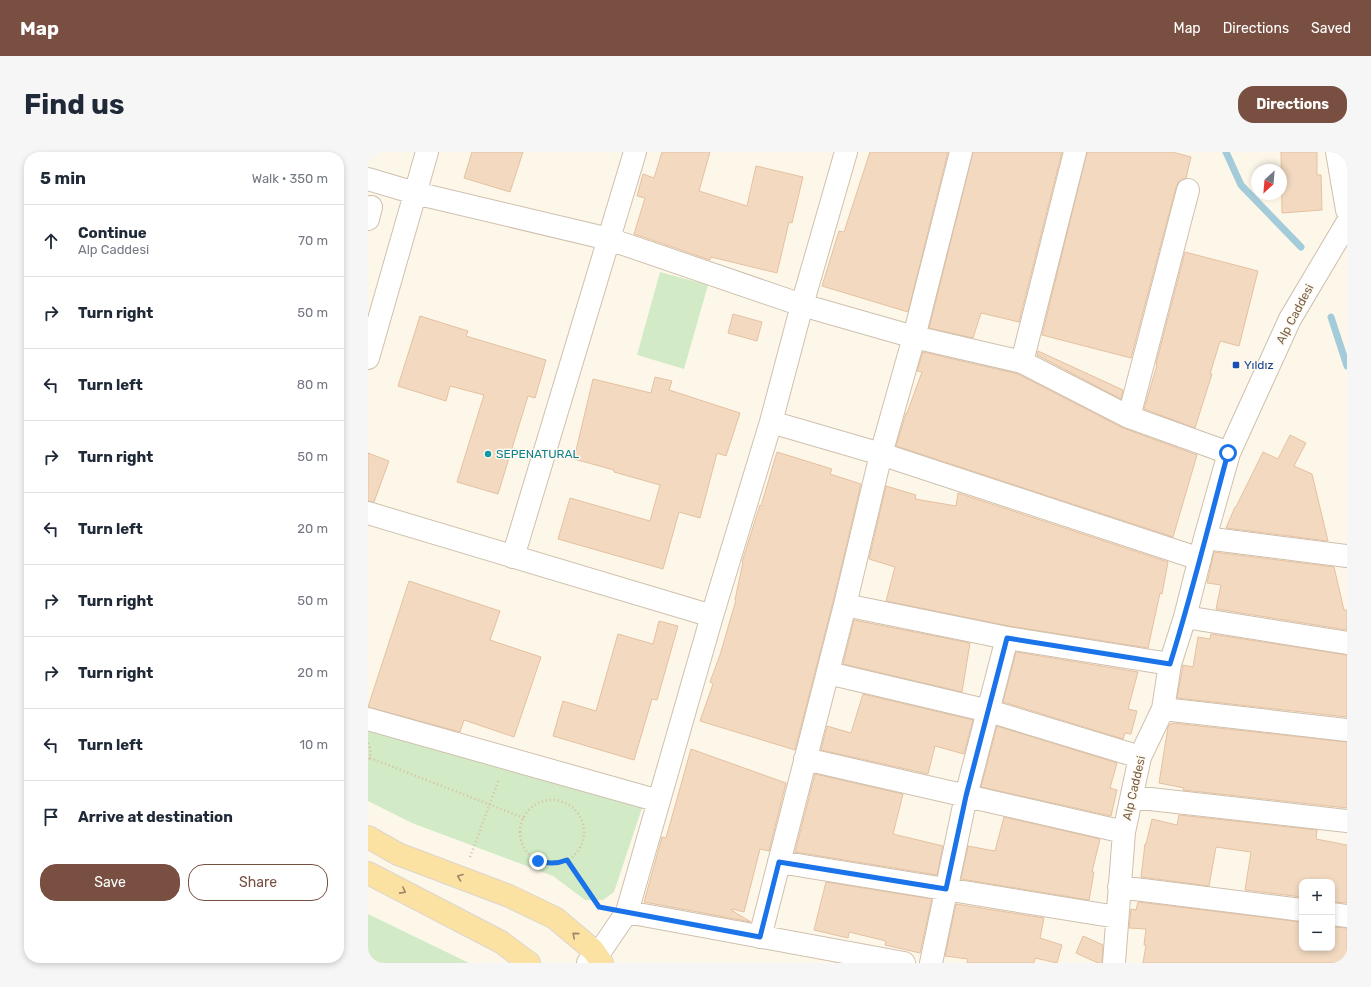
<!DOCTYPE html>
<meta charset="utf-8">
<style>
body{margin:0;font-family:Rubik,sans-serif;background:#f6f6f7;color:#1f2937}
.controls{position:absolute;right:12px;bottom:12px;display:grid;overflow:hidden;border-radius:8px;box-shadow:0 2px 6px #0003}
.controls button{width:36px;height:36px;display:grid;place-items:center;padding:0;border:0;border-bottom:1px solid #e0e1e3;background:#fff;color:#1f2937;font:20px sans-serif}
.compass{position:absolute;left:883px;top:12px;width:36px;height:36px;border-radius:50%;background:#fff;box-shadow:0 2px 6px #0003;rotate:206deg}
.stop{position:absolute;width:12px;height:12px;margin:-9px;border:3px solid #1a73e8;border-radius:50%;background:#fff}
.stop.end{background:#1a73e8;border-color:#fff;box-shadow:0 1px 4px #0008}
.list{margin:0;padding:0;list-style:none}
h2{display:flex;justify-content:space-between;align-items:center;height:52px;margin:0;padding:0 16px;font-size:17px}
h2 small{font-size:13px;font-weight:400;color:#747a83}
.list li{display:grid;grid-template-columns:26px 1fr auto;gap:12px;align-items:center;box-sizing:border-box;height:72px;padding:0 16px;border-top:1px solid #e0e1e3}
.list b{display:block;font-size:15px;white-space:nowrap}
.list p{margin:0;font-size:13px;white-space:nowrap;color:#747a83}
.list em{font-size:13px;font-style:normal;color:#747a83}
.actions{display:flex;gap:8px;padding:12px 16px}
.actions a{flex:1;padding:9px 0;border:1px solid #794f41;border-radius:16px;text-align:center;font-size:14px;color:#794f41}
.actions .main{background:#794f41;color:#fff}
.icon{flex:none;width:22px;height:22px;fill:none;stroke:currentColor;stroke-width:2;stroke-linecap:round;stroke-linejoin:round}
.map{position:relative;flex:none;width:979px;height:811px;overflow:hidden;border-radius:16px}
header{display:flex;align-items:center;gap:24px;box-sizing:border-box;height:56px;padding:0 20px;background:#794f41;color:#fff}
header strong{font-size:19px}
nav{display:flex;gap:22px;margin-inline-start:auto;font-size:14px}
.intro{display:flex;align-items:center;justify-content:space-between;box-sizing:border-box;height:96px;padding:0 24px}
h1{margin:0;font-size:28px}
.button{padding:10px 18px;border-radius:16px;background:#794f41;color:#fff;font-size:14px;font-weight:700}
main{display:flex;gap:24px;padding:0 24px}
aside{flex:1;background:#fff;border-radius:16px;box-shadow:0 2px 6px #0003}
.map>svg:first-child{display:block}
</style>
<header>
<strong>Map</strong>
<nav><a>Map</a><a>Directions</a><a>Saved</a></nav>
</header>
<div class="intro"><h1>Find us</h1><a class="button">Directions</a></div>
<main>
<aside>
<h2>5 min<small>Walk · 350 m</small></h2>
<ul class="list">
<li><svg class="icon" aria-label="ahead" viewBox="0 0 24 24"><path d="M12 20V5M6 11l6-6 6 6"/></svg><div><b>Continue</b><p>Alp Caddesi</p></div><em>70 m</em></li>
<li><svg class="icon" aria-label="right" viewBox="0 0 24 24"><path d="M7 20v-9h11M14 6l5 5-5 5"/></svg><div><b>Turn right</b></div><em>50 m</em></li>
<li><svg class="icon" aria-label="left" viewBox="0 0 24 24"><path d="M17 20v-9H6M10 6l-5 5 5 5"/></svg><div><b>Turn left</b></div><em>80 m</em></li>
<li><svg class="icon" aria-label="right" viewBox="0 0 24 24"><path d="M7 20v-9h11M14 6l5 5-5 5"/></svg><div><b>Turn right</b></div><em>50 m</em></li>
<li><svg class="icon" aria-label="left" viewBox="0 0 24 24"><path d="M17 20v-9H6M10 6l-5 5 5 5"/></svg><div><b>Turn left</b></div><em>20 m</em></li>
<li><svg class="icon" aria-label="right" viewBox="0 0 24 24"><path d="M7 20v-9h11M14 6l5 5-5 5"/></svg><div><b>Turn right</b></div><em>50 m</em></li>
<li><svg class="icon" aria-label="right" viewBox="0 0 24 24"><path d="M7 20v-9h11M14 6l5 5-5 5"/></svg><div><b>Turn right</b></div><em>20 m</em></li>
<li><svg class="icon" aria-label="left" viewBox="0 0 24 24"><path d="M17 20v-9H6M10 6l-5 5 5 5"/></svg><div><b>Turn left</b></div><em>10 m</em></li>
<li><svg class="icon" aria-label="arrive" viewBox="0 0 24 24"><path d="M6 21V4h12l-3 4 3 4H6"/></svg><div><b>Arrive at destination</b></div></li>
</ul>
<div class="actions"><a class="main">Save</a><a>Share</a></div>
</aside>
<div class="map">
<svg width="979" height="811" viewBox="0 0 979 811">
<rect width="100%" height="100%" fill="#fdf7e9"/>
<!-- green -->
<path fill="#d2ebc6" d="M292 120 340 133 316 217 269 203Z
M0 574 275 653 246 740 235 748H217L185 724 44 671 0 649Z
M0 762 101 811H0Z"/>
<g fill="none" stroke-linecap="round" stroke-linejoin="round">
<!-- stream -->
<path stroke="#a3cbd9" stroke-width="7" d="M858 0 873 33 933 95
M963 165 979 214"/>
</g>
<!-- building -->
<path fill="#f2d9c0" stroke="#e5c1a0" d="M104 0H155L142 40 96 26Z
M294 0H342L331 39 379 54 388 14 435 25 424 71 421 70 409 121 343 105 342 108 266 82 277 46 269 44 275 22 286 26Z
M502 0H580L540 160 454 134 471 79 476 80Z
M605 0H694L651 170 613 161 605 186 561 176Z
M719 0H804L823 5 818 26 811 29 808 35 763 206 674 183Z
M913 0H949V23H953L954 58 914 61Z
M817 100 890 119 871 194 852 189 842 222H844L827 276 776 257 789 213 788 212Z
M365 162 394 170 389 189 360 181Z
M52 164 100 179 98 184 178 208 167 246 160 244 130 342 89 330 116 243 82 234 78 249 30 234Z
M670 199 755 238 753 247 669 203Z
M555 200 650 222 755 276 829 303 805 385 528 294 538 261H539L554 220 549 219Z
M287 225 304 229 301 238 372 261 358 304 349 301 332 366 311 360 295 417 190 387 202 346 282 369 292 333 246 320V318L206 307 225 227 283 241Z
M922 283 938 291 926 314 944 322 960 389 858 376 867 355H868L895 300 910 307Z
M409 300 464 317 462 322 493 332 465 450 427 598 332 569 345 532 342 530 352 503 368 448H367L375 410H374L392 353 393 354Z
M0 301 21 309 6 350 0 349Z
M518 334 548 343 547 347 588 354 590 341 800 410 794 442 792 441 780 496 641 474 518 449 527 415 501 407Z
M846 400 966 415 976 458H979V478L848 457 853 433 839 431Z
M41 429 132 459 122 488 173 505 146 585 96 568 92 580 0 555Z
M486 468 602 491 594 540 475 512Z
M291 469 310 474 289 548 284 547 266 608 185 584 195 549 228 559 250 482 285 492Z
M843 482 979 503V565L809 546 815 513 825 515 830 485 842 487Z
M648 500 770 520 760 557 769 559 763 582 757 581 755 587 635 550Z
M495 542 605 568 596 602 567 594 560 622 453 598 459 574 483 581Z
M804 571 979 590V656L815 638 816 636 791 631 800 575 802 572H804Z
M629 574 749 611 742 636 749 638 743 664 613 635Z
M323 597 418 631 401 699 392 697 376 760 364 757 363 758 383 770 276 750 294 685 298 686Z
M447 622 535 642 525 682 575 694 569 723 427 700Z
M811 663 949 678 948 687 979 693V751L964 750V730H934V745L877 738 883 700 848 695 841 734 773 725 777 692H778L784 667 809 673Z
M636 665 732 687 724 720H726L721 748 593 727 600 694 627 699Z
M458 730 564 747 552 801 517 793 518 789 481 780 480 786 446 778Z
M770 750 934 770V796H964V775L979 776V811H775L778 793H776L778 777 761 776 763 757 768 758Z
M588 752 676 766 672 786 694 793 689 811 667 806 666 811H599L600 807 577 804Z
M715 784 735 793 734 811H730L708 801Z"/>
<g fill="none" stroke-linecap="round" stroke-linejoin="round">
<!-- minor casing -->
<g stroke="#cfc0ae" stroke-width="24">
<path id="minor" d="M969 0 979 58
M0 27 47 41 241 87 434 153 546 185 654 210 761 265 861 301
M0 67 3 55
M0 206 59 0
M654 210 707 0
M761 265 820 38
M403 270 513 302 832 407
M0 361 344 464
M837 386 979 404
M145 405 267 0
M477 453 639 486 802 512
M817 465 979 491
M460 521 621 559 772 605
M795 557 979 578
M0 567 291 649
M437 607 756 680
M764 645 979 669
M411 710 749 765
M751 735 934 758
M259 760 536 811
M964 762 979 764
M392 785 477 453 513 302 546 185 593 0
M220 811 229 804 259 760 344 464 403 270 434 153 478 0
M563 811 598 644 639 486
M746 811 756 680 772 605 795 557 802 512 817 465 837 386 861 301 922 167 979 71"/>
</g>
<!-- major casing -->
<g stroke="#dcd5d0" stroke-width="24">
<path id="major" d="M0 685 30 702 141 744 187 766 225 798 234 811
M0 721 133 790 161 811"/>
</g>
<!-- path -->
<path stroke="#d8bca3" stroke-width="2.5" stroke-dasharray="1 3" stroke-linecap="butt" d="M0 591C3 597 4 603 0 608
M2 606 156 666
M152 680a32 32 0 1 1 64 0a32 32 0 1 1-64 0Z
M102 705 131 627
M199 708 231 755 235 756"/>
<!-- minor -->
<use href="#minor" stroke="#fff" stroke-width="22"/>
<!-- major -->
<use href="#major" stroke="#fbe2a2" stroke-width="22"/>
</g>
<!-- one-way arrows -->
<defs><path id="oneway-chevron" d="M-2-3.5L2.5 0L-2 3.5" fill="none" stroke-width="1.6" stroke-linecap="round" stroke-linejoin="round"/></defs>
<g stroke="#9f8666">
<use href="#oneway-chevron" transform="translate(92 725) rotate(-159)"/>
<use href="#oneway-chevron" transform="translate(35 739) rotate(28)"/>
<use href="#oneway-chevron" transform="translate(207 783) rotate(-139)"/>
</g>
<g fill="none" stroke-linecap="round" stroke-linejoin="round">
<!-- route -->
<path stroke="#1a73e8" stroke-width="5" d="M170 709C181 712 189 712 199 708L231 755 392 785 411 710 578 737 598 644 639 486 802 512C824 442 841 371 860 301"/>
</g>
<!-- markers -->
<rect fill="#1a4fb4" stroke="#fffaef" stroke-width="1.5" x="864" y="209" width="8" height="8" rx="2"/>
<circle fill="#0f9aa8" stroke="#fffaef" stroke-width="1.5" cx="120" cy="302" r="4"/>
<g text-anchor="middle" stroke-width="3" stroke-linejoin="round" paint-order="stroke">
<!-- street labels -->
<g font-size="12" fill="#785f4c" stroke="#fffaef">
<text transform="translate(927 162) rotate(-62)" y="4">Alp Caddesi</text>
<text transform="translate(766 636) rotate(-77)" y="4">Alp Caddesi</text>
</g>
<!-- transit labels -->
<g font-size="12" fill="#164399" stroke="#fffaef" text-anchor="start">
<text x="876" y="217">Yıldız</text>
</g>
<!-- culture labels -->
<g font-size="12" fill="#0d838f" stroke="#fffaef" text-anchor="start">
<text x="128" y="306">SEPENATURAL</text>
</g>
</g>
</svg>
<div class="controls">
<button>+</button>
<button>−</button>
</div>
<svg class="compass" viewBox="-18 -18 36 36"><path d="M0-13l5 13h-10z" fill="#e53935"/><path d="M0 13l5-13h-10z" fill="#747a83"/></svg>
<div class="stop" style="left:860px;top:301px"></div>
<div class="stop end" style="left:170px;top:709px"></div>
</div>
</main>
